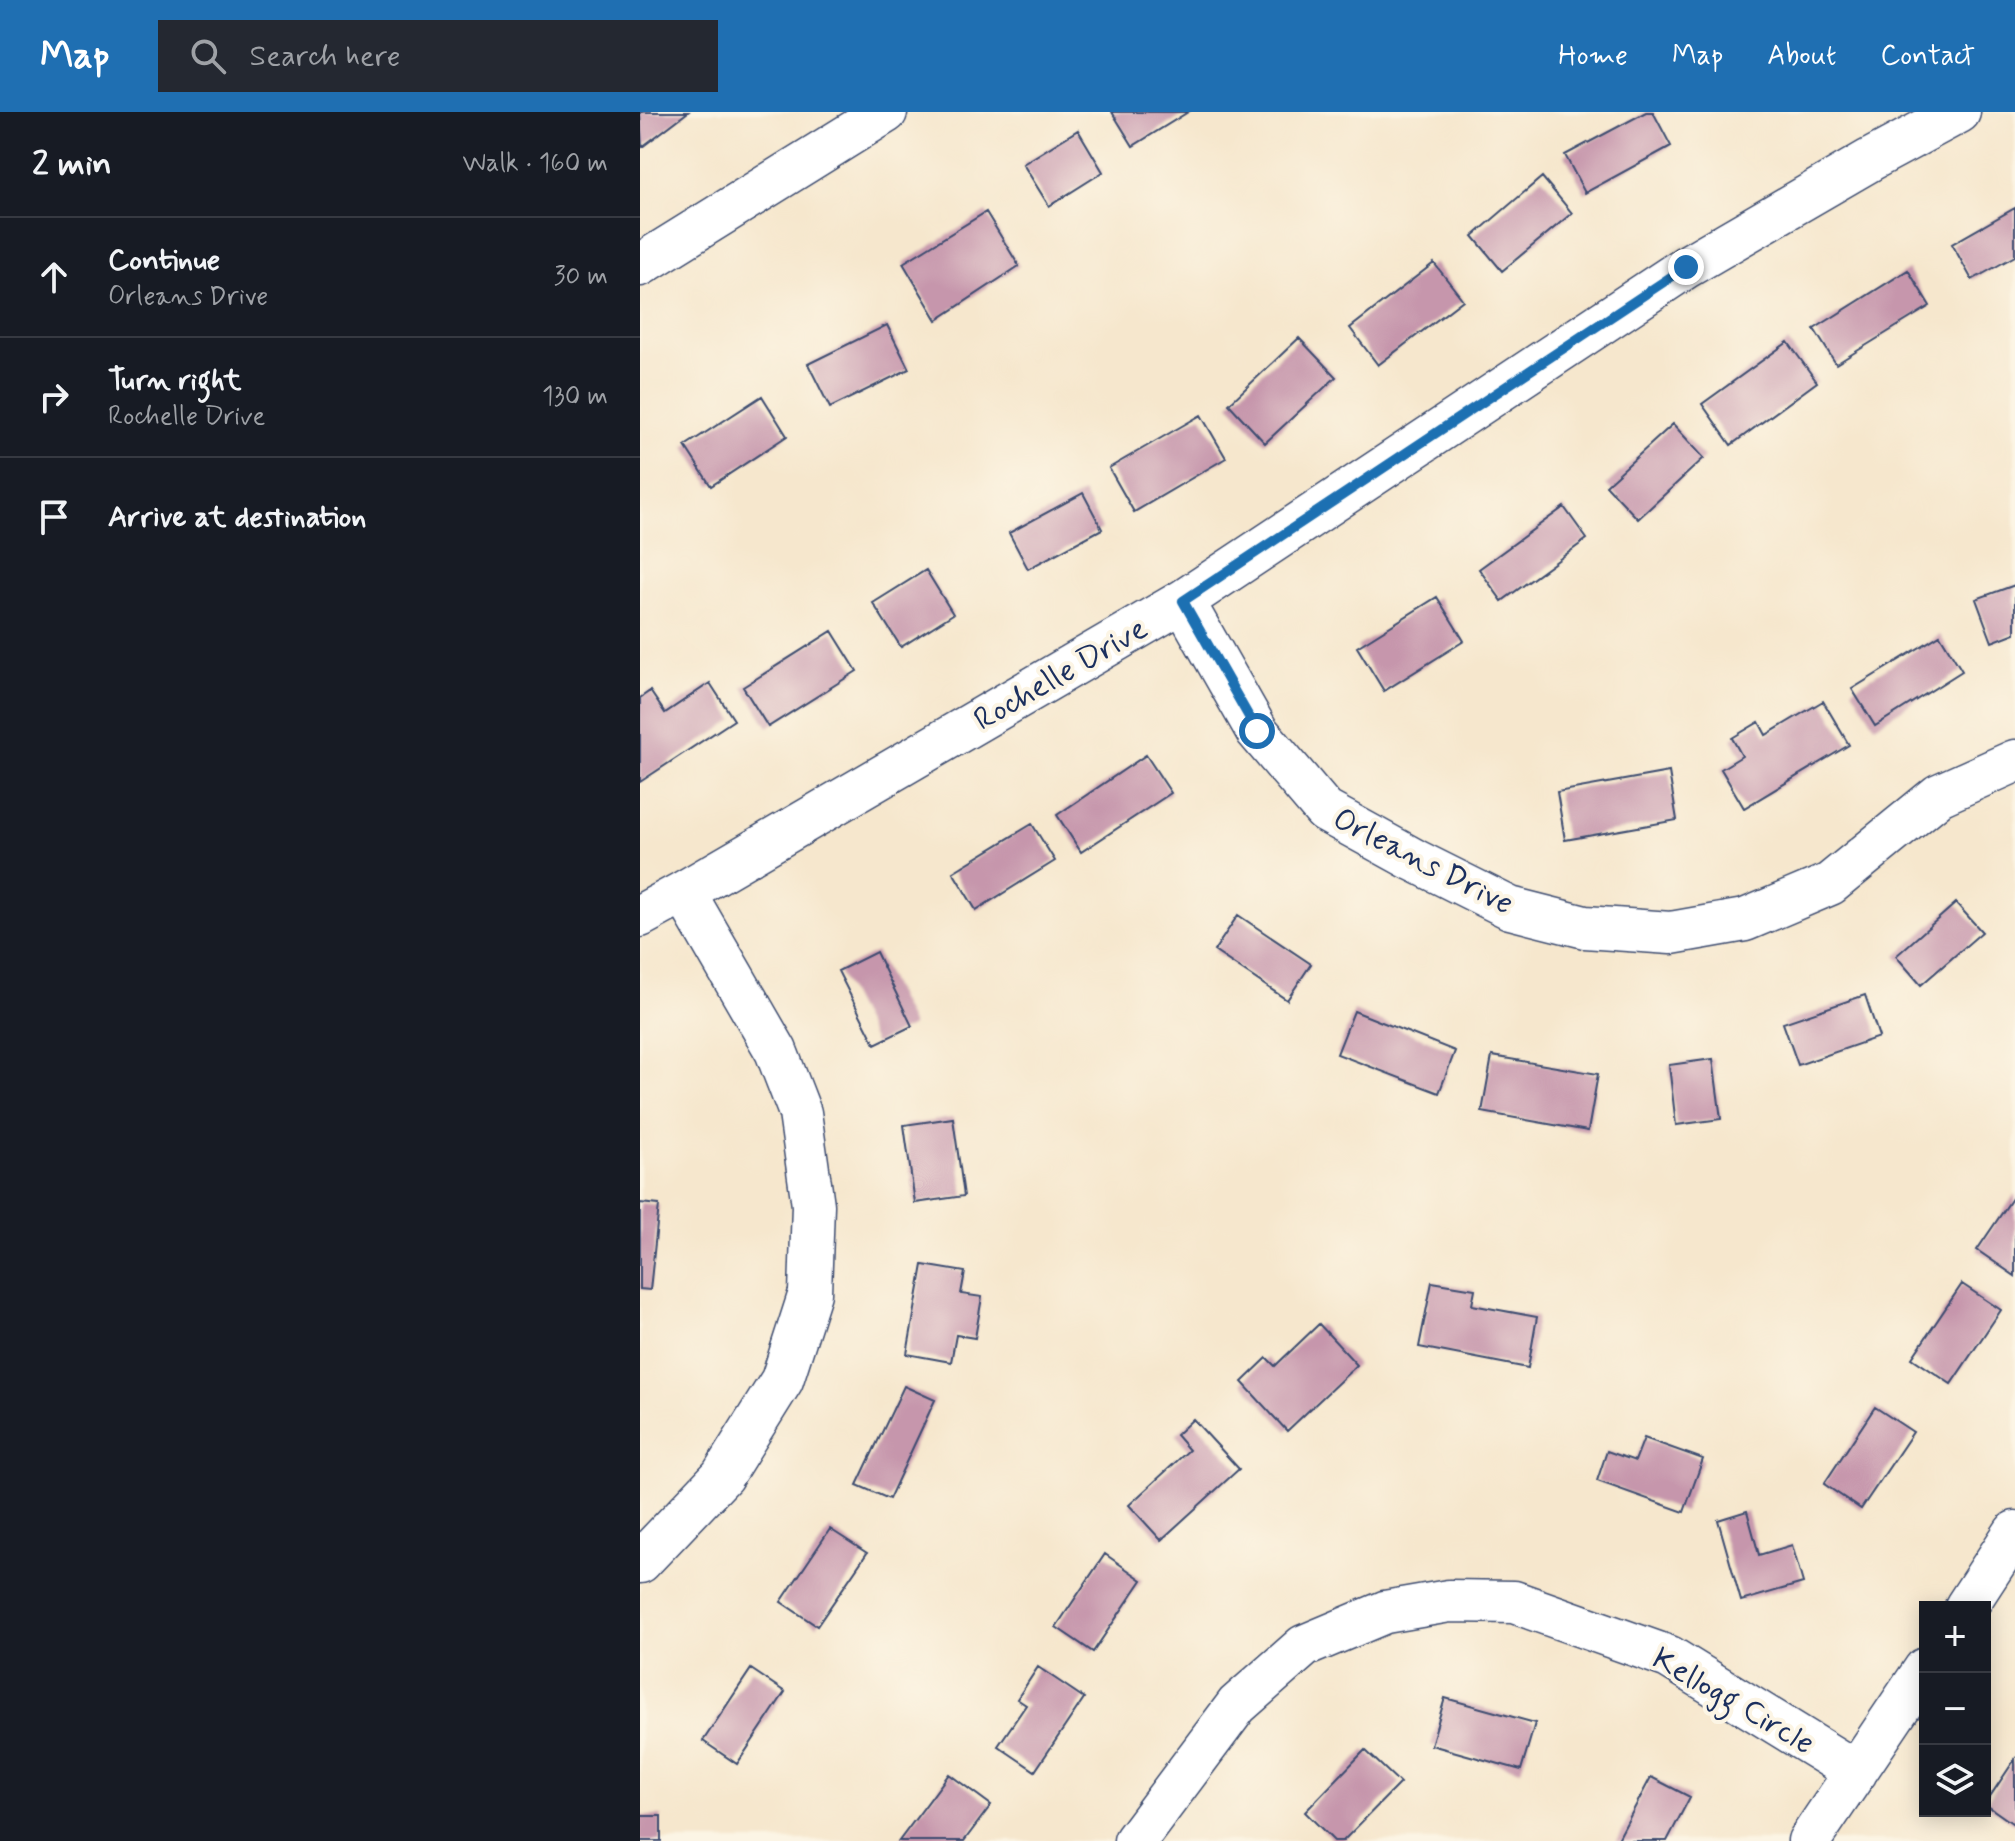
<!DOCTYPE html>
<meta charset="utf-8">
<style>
body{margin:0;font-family:Mynerve,sans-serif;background:#242831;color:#f1f3f6}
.controls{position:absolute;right:24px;bottom:24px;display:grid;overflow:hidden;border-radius:0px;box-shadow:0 4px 20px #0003}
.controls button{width:72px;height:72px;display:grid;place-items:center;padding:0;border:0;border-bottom:2px solid #363941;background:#171b24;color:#f1f3f6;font:40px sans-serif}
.stop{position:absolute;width:24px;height:24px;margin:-18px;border:6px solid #1f6fb2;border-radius:50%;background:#fff}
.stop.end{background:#1f6fb2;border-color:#fff;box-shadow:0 2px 8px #0008}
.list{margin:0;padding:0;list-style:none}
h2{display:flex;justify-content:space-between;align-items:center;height:104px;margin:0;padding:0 32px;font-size:34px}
h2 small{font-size:26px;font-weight:400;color:#9ea1a6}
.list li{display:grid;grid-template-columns:52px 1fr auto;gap:24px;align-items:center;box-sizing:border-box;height:120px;padding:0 32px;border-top:2px solid #363941}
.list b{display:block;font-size:30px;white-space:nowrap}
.list p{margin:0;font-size:26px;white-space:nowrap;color:#9ea1a6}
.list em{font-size:26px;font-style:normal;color:#9ea1a6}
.icon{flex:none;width:44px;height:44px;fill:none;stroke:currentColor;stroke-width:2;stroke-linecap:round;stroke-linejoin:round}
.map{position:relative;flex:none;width:1375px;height:1729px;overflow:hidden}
header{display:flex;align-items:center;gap:48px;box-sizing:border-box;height:112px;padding:0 40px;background:#1f6fb2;color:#fff}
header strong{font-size:38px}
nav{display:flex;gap:44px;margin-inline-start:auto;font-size:28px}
.search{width:560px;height:72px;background:#242831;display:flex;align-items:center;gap:20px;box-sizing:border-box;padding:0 28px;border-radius:0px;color:#9ea1a6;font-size:30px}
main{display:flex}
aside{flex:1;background:#171b24}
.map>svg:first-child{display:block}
</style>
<header>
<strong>Map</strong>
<div class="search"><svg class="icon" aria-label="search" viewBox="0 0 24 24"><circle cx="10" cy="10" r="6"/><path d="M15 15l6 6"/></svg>Search here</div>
<nav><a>Home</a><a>Map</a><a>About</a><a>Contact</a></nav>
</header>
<main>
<aside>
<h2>2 min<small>Walk · 160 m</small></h2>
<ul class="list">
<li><svg class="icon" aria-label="ahead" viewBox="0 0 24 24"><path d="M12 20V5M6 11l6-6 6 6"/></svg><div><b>Continue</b><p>Orleans Drive</p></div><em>30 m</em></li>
<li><svg class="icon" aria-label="right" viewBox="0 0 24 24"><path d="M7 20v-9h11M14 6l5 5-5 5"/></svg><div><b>Turn right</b><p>Rochelle Drive</p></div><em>130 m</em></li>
<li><svg class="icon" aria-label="arrive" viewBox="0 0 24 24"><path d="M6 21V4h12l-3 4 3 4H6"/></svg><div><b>Arrive at destination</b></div></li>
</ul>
</aside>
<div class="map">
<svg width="1375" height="1729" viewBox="0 0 1375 1729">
<rect width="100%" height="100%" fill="#fcf5e5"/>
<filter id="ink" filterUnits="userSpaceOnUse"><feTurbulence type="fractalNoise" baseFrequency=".0125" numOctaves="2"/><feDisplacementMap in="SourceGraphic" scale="16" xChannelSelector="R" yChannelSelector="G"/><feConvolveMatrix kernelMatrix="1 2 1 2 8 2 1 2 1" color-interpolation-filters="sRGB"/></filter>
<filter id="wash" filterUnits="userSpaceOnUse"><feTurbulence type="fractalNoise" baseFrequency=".006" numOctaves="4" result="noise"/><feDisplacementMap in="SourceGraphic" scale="32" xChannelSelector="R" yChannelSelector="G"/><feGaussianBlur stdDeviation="1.8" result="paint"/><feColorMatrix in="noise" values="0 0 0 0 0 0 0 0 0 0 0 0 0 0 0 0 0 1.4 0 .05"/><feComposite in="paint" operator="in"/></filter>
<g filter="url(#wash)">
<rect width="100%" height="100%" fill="#f6e7cd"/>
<g id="blocks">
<!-- building -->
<path fill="#c696ac" d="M0 0H48L2 35Z
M472 0H548L493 34Z
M1006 0H1013L1031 34 945 81 925 43Z
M438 18 463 60 409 94 383 52Z
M902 65 932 101 862 159 833 124Z
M1375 96V144L1332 168 1312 132Z
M346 100 379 154 297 208 263 151Z
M794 151 823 188 738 253 710 216Z
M1268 158 1290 194 1196 252 1174 217Z
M247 213 269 257 190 296 168 252Z
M659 226 696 265 625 331 589 292Z
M1148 230 1177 270 1091 333 1062 292Z
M122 284 147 324 71 374 45 334Z
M561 303 586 346 494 400 469 356Z
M1033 312 1064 346 998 407 966 373Z
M443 381 462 417 388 457 369 421Z
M924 395 947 427 862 489 839 457Z
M286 458 313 502 261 535 233 491Z
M1375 473V521L1352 530 1336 487Z
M797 485 824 529 744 579 717 535Z
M192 519 217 559 128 615 103 575Z
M1300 523 1322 559 1235 614 1212 577Z
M70 571 94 608 0 670V586L10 579 25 601Z
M1183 589 1209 633 1104 696 1081 657 1102 644 1092 626 1119 610 1126 623Z
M506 643 531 681 441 740 417 703Z
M1029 660 1037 708 925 728 917 680Z
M392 712 415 749 336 798 313 760Z
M1316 791 1342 820 1281 873 1256 844Z
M598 803 671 852 647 888 574 839Z
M236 840 272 914 235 932 198 859Z
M1225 883 1239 925 1158 953 1143 911Z
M714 899 815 939 799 981 697 942Z
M852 944 958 962 948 1019 842 1000Z
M1073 947 1081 1007 1036 1013 1029 953Z
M313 1006 324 1084 275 1091 264 1013Z
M1375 1082V1164L1337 1138Z
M0 1091 19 1093 10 1178 0 1177Z
M283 1153 325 1160 321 1182 342 1185 335 1226 316 1223 311 1250 267 1242Z
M792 1170 835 1177 832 1193 897 1205 888 1256 779 1235Z
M1322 1172 1361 1198 1311 1272 1272 1246Z
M679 1212 717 1253 647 1319 602 1270 627 1246 635 1254Z
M264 1274 295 1288 249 1387 217 1373Z
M1235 1295 1273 1320 1221 1397 1184 1372Z
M553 1307 599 1357 521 1428 489 1393 549 1338 536 1323Z
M1004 1326 1063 1347 1044 1400 957 1369 967 1339 995 1349Z
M1107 1399 1119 1443 1152 1433 1163 1471 1101 1489 1078 1408Z
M190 1417 227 1441 177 1514 141 1490Z
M465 1442 502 1468 453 1540 416 1515Z
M398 1555 444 1586 395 1659 358 1634 386 1593 377 1587Z
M111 1557 145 1580 97 1652 63 1629Z
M805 1586 895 1611 881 1658 791 1633Z
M725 1638 760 1671 703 1729H694L665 1700Z
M1375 1647V1713L1345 1692Z
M309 1662 351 1693 324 1729H259Z
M1011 1665 1050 1685 1027 1729H977Z
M0 1704H21V1729H0Z"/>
</g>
</g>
<g filter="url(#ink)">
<use href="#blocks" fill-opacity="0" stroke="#3c4b6f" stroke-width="2"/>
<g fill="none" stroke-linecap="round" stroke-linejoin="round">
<!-- minor casing -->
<g stroke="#3c4b6f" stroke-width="45">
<path id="minor" d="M0 153 246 0
M543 489 617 619 685 699 774 748 870 796 945 815 1031 821 1105 808 1190 772 1299 683 1375 649
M0 804 44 780 543 489 1046 155 1230 48 1319 0
M0 1450 82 1364 142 1268 170 1181 173 1093 160 1001 136 939 44 780
M1326 1495 1375 1420
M495 1729 597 1593 664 1534 745 1500 809 1489 874 1490 1029 1545 1216 1660
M1169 1729 1285 1557"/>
</g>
<!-- minor -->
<use href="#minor" stroke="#fff" stroke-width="42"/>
</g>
</g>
<g fill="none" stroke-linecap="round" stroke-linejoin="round" filter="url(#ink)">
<!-- route -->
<path stroke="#1f6fb2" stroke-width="10" d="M617 619 543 489 1046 155"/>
</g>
<g text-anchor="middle" stroke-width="8" stroke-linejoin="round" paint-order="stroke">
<!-- street labels -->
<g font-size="32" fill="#1b2f5e" stroke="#fcf5e5">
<text transform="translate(420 561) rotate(-30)" y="11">Rochelle Drive</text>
<text transform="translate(784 748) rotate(27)" y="11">Orleans Drive</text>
<text transform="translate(1094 1588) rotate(30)" y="11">Kellogg Circle</text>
</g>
</g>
</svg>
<div class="controls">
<button>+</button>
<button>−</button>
<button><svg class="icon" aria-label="layers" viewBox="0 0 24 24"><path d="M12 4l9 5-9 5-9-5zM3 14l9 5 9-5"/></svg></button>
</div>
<div class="stop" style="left:617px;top:619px"></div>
<div class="stop end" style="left:1046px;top:155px"></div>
</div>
</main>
